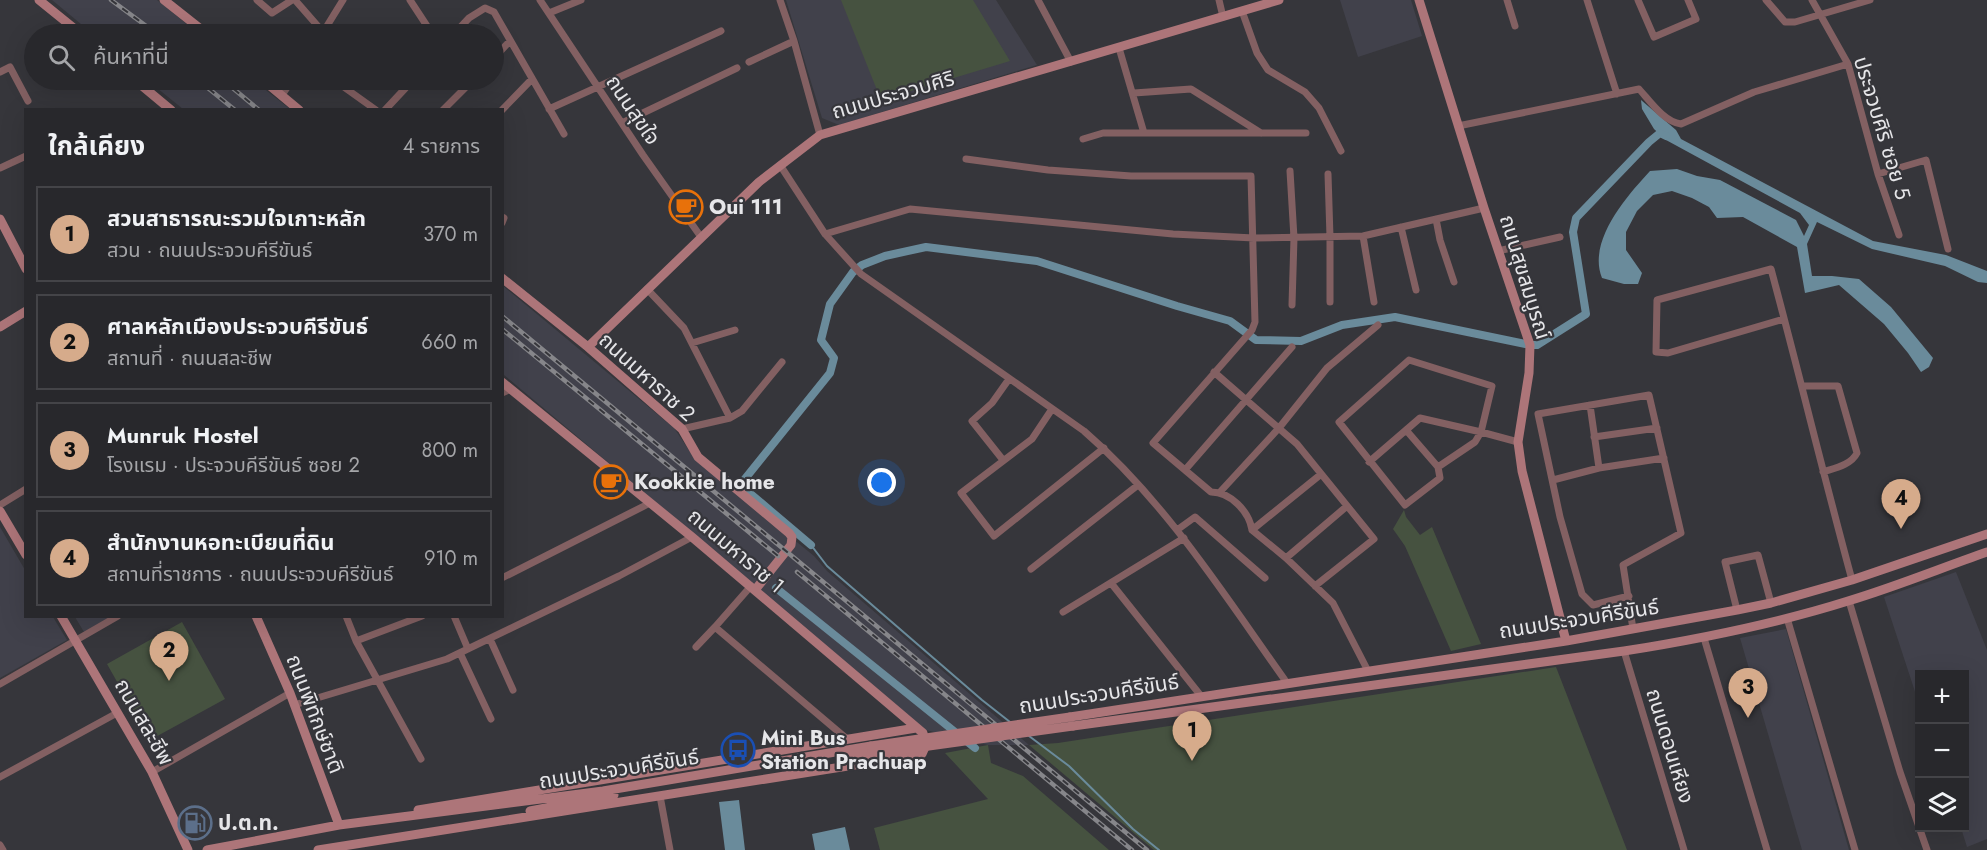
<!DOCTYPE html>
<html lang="th">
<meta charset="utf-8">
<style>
body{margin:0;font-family:Jost,"Noto Sans Thai",sans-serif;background:#303034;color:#f1f3f6}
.controls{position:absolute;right:18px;bottom:18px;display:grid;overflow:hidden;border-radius:0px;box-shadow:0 6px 24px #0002}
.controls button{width:54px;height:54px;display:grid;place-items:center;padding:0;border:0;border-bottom:2px solid #444448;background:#28282c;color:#f1f3f6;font:30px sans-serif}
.you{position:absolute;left:882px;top:483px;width:21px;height:21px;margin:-15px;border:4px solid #fff;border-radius:50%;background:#1a73e8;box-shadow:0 0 0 9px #1a73e833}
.badge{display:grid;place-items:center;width:39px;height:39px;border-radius:50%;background:#d6ab8b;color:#111;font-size:20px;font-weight:700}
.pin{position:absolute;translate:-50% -50px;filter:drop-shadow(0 2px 3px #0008)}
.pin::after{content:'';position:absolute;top:32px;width:21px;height:18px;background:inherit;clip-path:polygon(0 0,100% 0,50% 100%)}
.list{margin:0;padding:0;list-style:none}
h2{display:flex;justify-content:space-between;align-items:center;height:78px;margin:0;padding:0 24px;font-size:26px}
h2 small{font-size:20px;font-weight:400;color:#a5a6a9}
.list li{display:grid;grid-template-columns:39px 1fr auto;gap:18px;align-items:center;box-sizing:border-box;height:96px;margin:0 12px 12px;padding:0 12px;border:2px solid #444448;border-radius:0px}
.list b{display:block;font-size:22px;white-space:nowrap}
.list p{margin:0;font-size:20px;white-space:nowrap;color:#a5a6a9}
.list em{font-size:20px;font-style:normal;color:#a5a6a9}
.icon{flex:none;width:33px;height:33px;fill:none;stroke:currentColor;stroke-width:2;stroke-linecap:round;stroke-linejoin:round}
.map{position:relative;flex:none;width:1987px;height:850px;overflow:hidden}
.search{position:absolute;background:#28282c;box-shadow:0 6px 24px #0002;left:24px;top:24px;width:480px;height:66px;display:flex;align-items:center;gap:15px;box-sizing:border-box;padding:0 21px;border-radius:33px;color:#a5a6a9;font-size:22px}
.panel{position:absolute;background:#28282c;box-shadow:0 6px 24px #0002;left:24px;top:108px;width:480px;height:510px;border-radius:0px}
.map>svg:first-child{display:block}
</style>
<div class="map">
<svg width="1987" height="850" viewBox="0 0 1987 850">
<rect width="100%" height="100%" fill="#36363b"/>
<!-- built -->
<path fill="#41414b" d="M52 0H157L199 34H93Z
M786 0H996L1037 65 839 125 822 118Z
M1340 0H1411L1422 36 1358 57Z
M147 80H253L290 109H183Z
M502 285 674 428 695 459 814 556 827 571 1029 745H988L926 730 503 374Z
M0 527 25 570 26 616 53 617 67 640 0 678Z
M1956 572 1987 650V839L1967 847 1961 828H1964V674H1920L1919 704 1884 597Z
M75 617H110L84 632Z
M1786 629 1849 850H1802L1740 638Z"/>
<!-- green -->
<path fill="#465240" d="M841 0H973L1010 61 881 100Z
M1404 510 1406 517 1420 535 1432 527 1481 644 1451 651 1405 546 1393 529Z
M182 622 225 699 150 740 107 664Z
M1556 667 1627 850H1154L1029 745 1058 743Z
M988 745 991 763 1023 776 1109 850H880L874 828 988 799 945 753Z"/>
<!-- water -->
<path fill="#6a8b9b" d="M1641 100 1676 130 1681 139 1873 241 1946 255 1987 271V283L1978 282 1945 266 1872 249 1817 222 1807 244 1812 276H1832L1859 279 1891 307 1933 358 1929 367 1921 372 1908 353 1884 324 1839 285 1805 293 1797 247 1743 217 1717 218 1709 207 1692 198 1672 191 1653 195 1637 211 1626 232V250L1642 273 1638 284H1624L1602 278C1587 241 1627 196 1650 171L1677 169 1697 176 1720 180 1796 220 1804 236 1809 225 1800 213 1666 140 1654 129 1642 109Z
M739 800 745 850H725L719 802Z
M845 827 850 850H815L812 834Z"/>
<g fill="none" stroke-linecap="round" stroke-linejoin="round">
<!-- stream -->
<path stroke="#6a8b9b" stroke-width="2" d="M811 545 827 566 982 700 1010 722
M1029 736 1069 766 1133 829 1159 850"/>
<!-- canal -->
<path stroke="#6a8b9b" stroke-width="8" d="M811 545 740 485 830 373 834 358 821 340 830 304 853 272 862 265 885 256 926 247 1037 261 1177 306 1230 321 1256 340 1301 341 1342 325 1395 317 1530 345H1537L1586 314 1573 232 1576 218 1649 142 1660 133 1666 136
M776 588 975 748"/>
<!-- street -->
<path stroke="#836062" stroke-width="7" d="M257 0 272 13 292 0
M295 0 323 32
M410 0 427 26
M540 0 643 155 701 237
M780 0 794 41 820 135
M1038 0 1071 62
M1219 0 1223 17
M1507 0 1515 26
M1587 0 1617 94
M1638 0 1654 37 1696 19 1688 0
M1766 0 1785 22H1795L1870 0
M1812 0 1848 64 1878 174 1899 235
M1242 11 1257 53 1268 70 1305 92 1319 108 1341 151
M549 13 581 0
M322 34 343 0
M454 34 469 18 485 8 494 12 564 134
M1119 48 1144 133H1306
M494 58 510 41
M749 62 794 41
M0 72 10 67 28 101
M334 80 376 110
M1134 93 1191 89 1261 133
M282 95 292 80
M549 109 721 31
M385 110 413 80
M443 110 473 80
M502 110 532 79
M622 123 737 68
M1458 126 1639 89C1650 101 1664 122 1681 124L1754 92 1848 64
M1083 139 1103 133H1144
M966 159 1048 170 1131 176H1251L1255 322 1252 330 1153 443 1211 492C1230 492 1249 511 1252 530
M780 165 825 234 861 274 1084 431C1166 502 1225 596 1287 683
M0 168 26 156
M1290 171 1294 238 1292 305
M1328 174 1330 237V302
M1878 174 1926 160 1948 249
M502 217 504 218 502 223
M1436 219 1440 240 1454 282
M1401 227 1416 290
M825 234 910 209 1173 234 1254 238 1363 236 1484 208
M1363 236 1374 302
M1498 251 1560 237
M647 289 684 328 730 418
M1784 319 1668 353 1656 352 1657 300 1771 269C1799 373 1824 477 1852 580
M692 343 735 330
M1409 360 1492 386 1481 432 1475 442 1438 467 1440 478 1405 505 1339 422Z
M1214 372 1297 444 1374 539 1315 586
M1802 386H1838L1857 453C1851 465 1835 468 1823 472
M502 393 511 389
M1590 405 1599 468
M1052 409 1032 439 961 493 994 536 1104 448
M682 429 730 418 742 411 782 362
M1406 430 1438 467
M1594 437 1657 428
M1003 460 972 421 992 403 1009 379
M1369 462 1420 418 1481 432 1518 442
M1185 470 1292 347
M1320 475 1252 530 1286 558 1333 603 1368 671
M1553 480 1599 468 1664 458
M1220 492 1279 428 1327 368 1378 325
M0 505 26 489
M1177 530 1195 517 1265 578
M1286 558 1347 506
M1031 569 1138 485
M502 578 650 503
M1111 583 1201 696
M751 586 715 627 847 739
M1629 596 1593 605 1582 594 1560 517 1538 414 1649 395 1681 533 1623 565 1633 629
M1849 601 1900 772 1927 850
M1737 610 1725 562 1758 555 1771 603
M1063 612 1184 538
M346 616 356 641 421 759
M454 616 468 649
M1787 618 1855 850
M1704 638 1767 850
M490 639 513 690
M356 641 422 616
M696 647 715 627
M1624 651 1684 850
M460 653 491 719
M0 684 118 616
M294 705 447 659 619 576 692 537
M152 772 290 693
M0 777 117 713
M660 796 670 850
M0 845 3 850"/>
<!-- secondary -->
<path stroke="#ad7579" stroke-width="9" d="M39 0 81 34
M164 0 207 34
M1419 0 1484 208 1530 345 1529 373 1518 442 1522 471 1566 641
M135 80 171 110
M263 80 299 110
M0 219 26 269
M502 278 588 347 682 429 698 457 789 533 792 537 791 545 755 590
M0 327 26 311
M588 347 759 182 820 135 1279 0
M0 511 26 555
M61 616 152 772 188 850
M256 616 290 693 339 825
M1070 717 1566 641 1737 610 1771 603 1852 580 1987 534
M1073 726 1624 651C1700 639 1775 624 1848 601 1895 587 1941 568 1987 552
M844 757 871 754
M418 810 916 728
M530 811 614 795
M207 850 339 825 603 791 871 746
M318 850 892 759 922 754 926 745 923 733 692 537 502 382"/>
<!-- rail casing -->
<g stroke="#86868a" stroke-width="4.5">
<path id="rail" d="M111 0 157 34
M198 80 235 110
M223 80 259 110
M502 316 1147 850
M502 329 778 556
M797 572 1132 850"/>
</g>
<!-- rail -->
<use href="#rail" stroke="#36363b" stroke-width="2" stroke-dasharray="7" stroke-linecap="butt"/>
<!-- secondary-bridge -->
<path stroke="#ad7579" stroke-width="9" d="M871 746 1070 717
M871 754 1073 726"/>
</g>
<!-- icons -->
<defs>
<g id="cafe-ring" transform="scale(1.725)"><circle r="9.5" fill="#36363b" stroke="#e8710a" stroke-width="1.5"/><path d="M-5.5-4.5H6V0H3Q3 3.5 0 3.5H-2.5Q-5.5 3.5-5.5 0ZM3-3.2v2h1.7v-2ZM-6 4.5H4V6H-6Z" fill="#e8710a"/></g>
<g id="bus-ring" transform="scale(1.725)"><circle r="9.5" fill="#36363b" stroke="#1a4fb4" stroke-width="1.5"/><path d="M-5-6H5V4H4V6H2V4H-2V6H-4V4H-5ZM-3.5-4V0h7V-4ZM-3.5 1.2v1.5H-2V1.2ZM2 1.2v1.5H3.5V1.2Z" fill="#1a4fb4"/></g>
<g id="fuel-ring" transform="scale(1.725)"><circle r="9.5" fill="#36363b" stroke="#5c6f8a" stroke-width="1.5"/><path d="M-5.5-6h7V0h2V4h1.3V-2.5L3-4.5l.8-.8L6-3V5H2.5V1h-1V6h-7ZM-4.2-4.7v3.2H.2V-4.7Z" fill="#5c6f8a"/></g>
</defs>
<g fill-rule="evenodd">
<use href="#cafe-ring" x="686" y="207"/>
<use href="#cafe-ring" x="611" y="482"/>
<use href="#bus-ring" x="738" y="750"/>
<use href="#fuel-ring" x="195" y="823"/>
</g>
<g text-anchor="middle" stroke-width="4.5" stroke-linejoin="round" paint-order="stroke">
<!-- street labels -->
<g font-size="21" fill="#e6e6e9" stroke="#36363b">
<text transform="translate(893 95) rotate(-16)" y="7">ถนนประจวบศิริ</text>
<text transform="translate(633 110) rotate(56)" y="7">ถนนสุขใจ</text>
<text transform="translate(1882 128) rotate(73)" y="7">ประจวบศิริ ซอย 5</text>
<text transform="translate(1525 277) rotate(73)" y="7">ถนนสุขสมบูรณ์</text>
<text transform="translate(647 377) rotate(42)" y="7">ถนนมหาราช 2</text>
<text transform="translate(736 551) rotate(40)" y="7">ถนนมหาราช 1</text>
<text transform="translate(1579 619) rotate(-9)" y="7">ถนนประจวบคีรีขันธ์</text>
<text transform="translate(1099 694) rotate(-9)" y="7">ถนนประจวบคีรีขันธ์</text>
<text transform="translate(315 714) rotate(69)" y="7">ถนนพิทักษ์ชาติ</text>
<text transform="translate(144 722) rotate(60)" y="7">ถนนสละชีพ</text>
<text transform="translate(1670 746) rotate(73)" y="7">ถนนดอนเหียง</text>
<text transform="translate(619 769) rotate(-9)" y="7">ถนนประจวบคีรีขันธ์</text>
</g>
<!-- poi labels -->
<g font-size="21" font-weight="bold" fill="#e6e6e9" stroke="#36363b" text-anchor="start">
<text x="709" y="214">Oui 111</text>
<text x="634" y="489">Kookkie home</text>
<text x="761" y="745">Mini Bus<tspan x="761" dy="24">Station Prachuap</tspan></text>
<text x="218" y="830">ป.ต.ท.</text>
</g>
</g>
</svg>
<div class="controls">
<button>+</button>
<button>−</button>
<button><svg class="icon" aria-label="layers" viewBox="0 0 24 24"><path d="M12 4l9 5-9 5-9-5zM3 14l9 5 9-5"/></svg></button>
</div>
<div class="you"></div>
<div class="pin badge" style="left:1192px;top:761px">1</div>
<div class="pin badge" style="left:169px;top:681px">2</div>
<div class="pin badge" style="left:1748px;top:718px">3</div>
<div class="pin badge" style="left:1901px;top:529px">4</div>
<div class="search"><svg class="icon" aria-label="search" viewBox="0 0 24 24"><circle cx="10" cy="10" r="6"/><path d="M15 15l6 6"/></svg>ค้นหาที่นี่</div>
<section class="panel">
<h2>ใกล้เคียง<small>4 รายการ</small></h2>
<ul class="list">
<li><span class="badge">1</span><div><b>สวนสาธารณะรวมใจเกาะหลัก</b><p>สวน · ถนนประจวบคีรีขันธ์</p></div><em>370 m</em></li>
<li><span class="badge">2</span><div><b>ศาลหลักเมืองประจวบคีรีขันธ์</b><p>สถานที่ · ถนนสละชีพ</p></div><em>660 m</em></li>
<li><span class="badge">3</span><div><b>Munruk Hostel</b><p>โรงแรม · ประจวบคีรีขันธ์ ซอย 2</p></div><em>800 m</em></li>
<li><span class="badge">4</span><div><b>สำนักงานหอทะเบียนที่ดิน</b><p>สถานที่ราชการ · ถนนประจวบคีรีขันธ์</p></div><em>910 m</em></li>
</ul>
</section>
</div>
